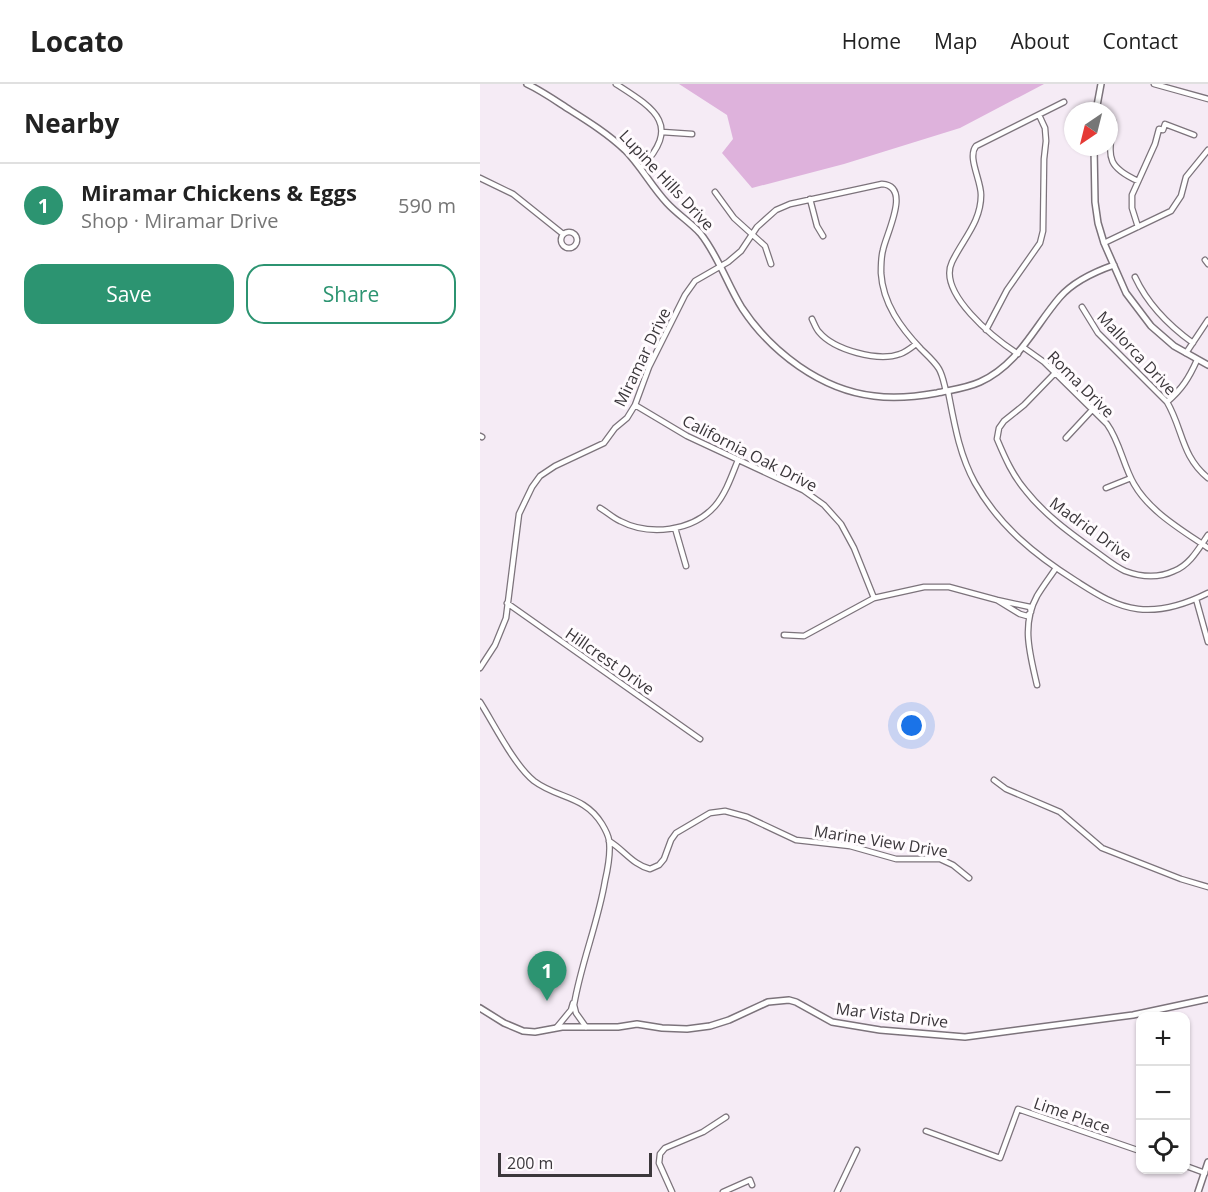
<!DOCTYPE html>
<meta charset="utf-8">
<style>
body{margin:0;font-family:"Open Sans",sans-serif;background:#f2f2f2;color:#222}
.controls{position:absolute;right:18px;bottom:18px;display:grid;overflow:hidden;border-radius:12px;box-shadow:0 2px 4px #0004}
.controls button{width:54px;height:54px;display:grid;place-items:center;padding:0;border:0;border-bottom:2px solid #e0e0e0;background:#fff;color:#222;font:30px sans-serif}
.compass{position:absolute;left:584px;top:18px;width:54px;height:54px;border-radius:50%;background:#fff;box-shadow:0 2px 4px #0004;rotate:215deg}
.scale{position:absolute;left:18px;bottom:15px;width:154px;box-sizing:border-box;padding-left:6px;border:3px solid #3b373b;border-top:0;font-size:16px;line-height:21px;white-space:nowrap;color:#3b373b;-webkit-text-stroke:4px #fffbfe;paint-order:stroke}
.you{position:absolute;left:432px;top:642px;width:21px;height:21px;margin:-15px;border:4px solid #fff;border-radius:50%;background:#1a73e8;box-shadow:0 0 0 9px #1a73e833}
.badge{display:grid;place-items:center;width:39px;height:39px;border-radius:50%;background:#2c9471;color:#fff;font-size:20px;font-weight:700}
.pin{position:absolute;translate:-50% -50px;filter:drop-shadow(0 2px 3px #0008)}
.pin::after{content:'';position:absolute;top:32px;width:21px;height:18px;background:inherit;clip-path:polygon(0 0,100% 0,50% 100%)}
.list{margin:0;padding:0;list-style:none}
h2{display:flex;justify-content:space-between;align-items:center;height:78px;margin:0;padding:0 24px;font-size:26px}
h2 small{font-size:20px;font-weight:400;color:#767676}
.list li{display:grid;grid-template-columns:39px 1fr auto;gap:18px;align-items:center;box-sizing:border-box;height:84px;padding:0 24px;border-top:2px solid #e0e0e0}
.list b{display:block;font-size:22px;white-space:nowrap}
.list p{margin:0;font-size:20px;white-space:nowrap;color:#767676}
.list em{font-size:20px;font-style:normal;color:#767676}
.actions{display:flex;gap:12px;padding:18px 24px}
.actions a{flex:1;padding:14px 0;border:2px solid #2c9471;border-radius:18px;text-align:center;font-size:21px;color:#2c9471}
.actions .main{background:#2c9471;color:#fff}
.icon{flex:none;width:33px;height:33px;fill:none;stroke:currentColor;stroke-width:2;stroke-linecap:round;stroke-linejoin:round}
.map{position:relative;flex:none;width:728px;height:1108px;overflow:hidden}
header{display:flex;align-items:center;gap:36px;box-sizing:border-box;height:84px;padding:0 30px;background:#fff;border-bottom:2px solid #e0e0e0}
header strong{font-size:28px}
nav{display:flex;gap:33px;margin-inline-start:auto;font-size:21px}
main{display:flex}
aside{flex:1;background:#fff}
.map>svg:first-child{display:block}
</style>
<header>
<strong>Locato</strong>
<nav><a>Home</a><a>Map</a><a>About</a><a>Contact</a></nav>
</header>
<main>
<aside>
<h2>Nearby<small></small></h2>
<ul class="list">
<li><span class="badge">1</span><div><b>Miramar Chickens &amp; Eggs</b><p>Shop · Miramar Drive</p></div><em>590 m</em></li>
</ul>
<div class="actions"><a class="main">Save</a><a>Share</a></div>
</aside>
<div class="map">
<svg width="728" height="1108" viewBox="0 0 728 1108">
<rect width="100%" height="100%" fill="#f5ebf5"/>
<!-- green -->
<path fill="#deb2dc" d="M199 0H564L480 44 364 80 272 104 242 69 253 55 247 31Z"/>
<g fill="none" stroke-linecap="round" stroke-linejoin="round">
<!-- minor casing -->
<g stroke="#7c737b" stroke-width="7">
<path id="minor" d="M136 0C175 25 202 41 161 84
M674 0 728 15
M633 37C630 71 623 81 658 97
M182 48 212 50
M0 94 33 110 83 150
M235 108 254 134 285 162 291 180
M330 115 337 142 343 152
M658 143 652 124V111L675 60 679 45 683 46 685 40 714 51
M81 156a8 8 0 1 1 16 0a8 8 0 1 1-16 0Z
M624 159 691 127 701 112 706 93 728 66
M725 176 728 180
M655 193C668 221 688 241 713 259
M602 223 618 249 687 318C703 345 701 372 728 394
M332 235C334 239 336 245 339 248 354 266 398 278 420 270 426 268 431 264 436 260
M506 246 527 206 560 159 563 147 564 75 566 57 565 44 559 31
M543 263 564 278 627 340C640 358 643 381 654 400 670 428 702 446 728 464
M706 269 728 236
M538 270C515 255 457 209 472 178 483 155 501 138 501 111 501 96 487 73 496 62L584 18
M575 289 544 321 524 337 519 344 517 355C525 374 533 392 546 407 565 431 590 449 615 467 625 474 634 482 645 487 661 493 679 494 694 487 710 481 719 464 728 451
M468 307C474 338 479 370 495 399 519 442 555 471 596 497 615 509 634 522 658 525 683 528 706 520 728 509
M687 318C702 305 709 294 717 276
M155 321 207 352 323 406 344 421 361 440 374 464 394 514
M0 352 2 353
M586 354 612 326
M626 404 651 394
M120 424C127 428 133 434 140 437 169 452 212 448 235 422 246 409 252 391 258 376
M195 444 206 482
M716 515 728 558
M27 519 220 655
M304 551 324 552 394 514 444 503H469L517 516 550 523 551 528 547 532 540 530 517 516
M0 584 15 561 26 534 39 430 52 403 60 392 75 382 124 359 135 344 147 334 155 321 169 283 205 211 215 197 248 178 261 167 277 143 296 126 310 120 402 100C432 102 406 150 403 166 401 173 401 182 401 189 403 220 421 244 441 265 447 271 455 278 459 285 463 292 464 300 466 307
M557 601C550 570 541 541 557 512 563 502 570 493 576 484
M0 618C14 640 34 681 54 697 78 715 104 711 122 740 125 745 128 750 129 756 131 769 128 784 125 797 118 839 101 879 94 921L96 929 106 943
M514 696 526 705 580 728 622 764 701 795 728 803
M129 757C144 766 153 781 170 785L179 781 184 775 191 756 196 749 230 729 245 727 267 733 316 756 370 762 416 775H460L473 781 489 794
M77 943 91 926 93 919
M446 1047 520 1074 538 1025 660 1067
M706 1082 725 1089
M192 1108 179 1079 180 1070 185 1064 223 1048 246 1033
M243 1108 270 1096 272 1101
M357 1108 377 1066"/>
</g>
<!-- tertiary casing -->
<g stroke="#7c737b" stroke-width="8">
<path id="tertiary" d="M47 0C62 7 76 17 90 26 109 38 128 50 145 66 161 82 171 102 187 119 197 130 210 138 220 149 238 171 247 200 262 224 291 268 341 306 394 312 415 315 435 313 457 309 471 306 487 304 500 298 539 280 554 243 580 213 594 197 614 188 634 181
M616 27 621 0
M614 63 615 118 618 139 624 159 646 209 671 242 694 262 728 281
M0 924 24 939 43 947 55 948 82 943H138L157 940 182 944 207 945 230 942 249 936 288 918 309 916 316 918 352 938 400 946 485 953 653 931 728 915
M718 1108 728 1078"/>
</g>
<!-- minor -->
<use href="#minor" stroke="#fff" stroke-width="4.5"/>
<!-- tertiary -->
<use href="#tertiary" stroke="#fff" stroke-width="5"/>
</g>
<g text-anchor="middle" stroke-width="6" stroke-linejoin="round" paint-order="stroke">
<!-- street labels -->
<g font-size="16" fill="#3b373b" stroke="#fffbfe">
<text transform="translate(187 96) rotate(47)" y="6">Lupine Hills Drive</text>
<text transform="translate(657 269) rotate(47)" y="6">Mallorca Drive</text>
<text transform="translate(162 273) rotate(-64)" y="6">Miramar Drive</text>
<text transform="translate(601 300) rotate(45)" y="6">Roma Drive</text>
<text transform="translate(270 369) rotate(27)" y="6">California Oak Drive</text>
<text transform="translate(611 445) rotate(36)" y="6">Madrid Drive</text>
<text transform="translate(130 577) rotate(35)" y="6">Hillcrest Drive</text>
<text transform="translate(401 757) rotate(9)" y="6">Marine View Drive</text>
<text transform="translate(412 931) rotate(7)" y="6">Mar Vista Drive</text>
<text transform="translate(592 1031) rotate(19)" y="6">Lime Place</text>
</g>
</g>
</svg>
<div class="controls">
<button>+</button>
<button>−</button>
<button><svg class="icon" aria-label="locate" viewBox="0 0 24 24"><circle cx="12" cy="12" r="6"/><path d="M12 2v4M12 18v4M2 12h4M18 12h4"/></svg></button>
</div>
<svg class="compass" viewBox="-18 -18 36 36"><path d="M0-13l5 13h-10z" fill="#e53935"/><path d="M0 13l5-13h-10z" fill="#767676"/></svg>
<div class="scale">200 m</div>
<div class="you"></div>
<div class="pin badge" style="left:67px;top:917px">1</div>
</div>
</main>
